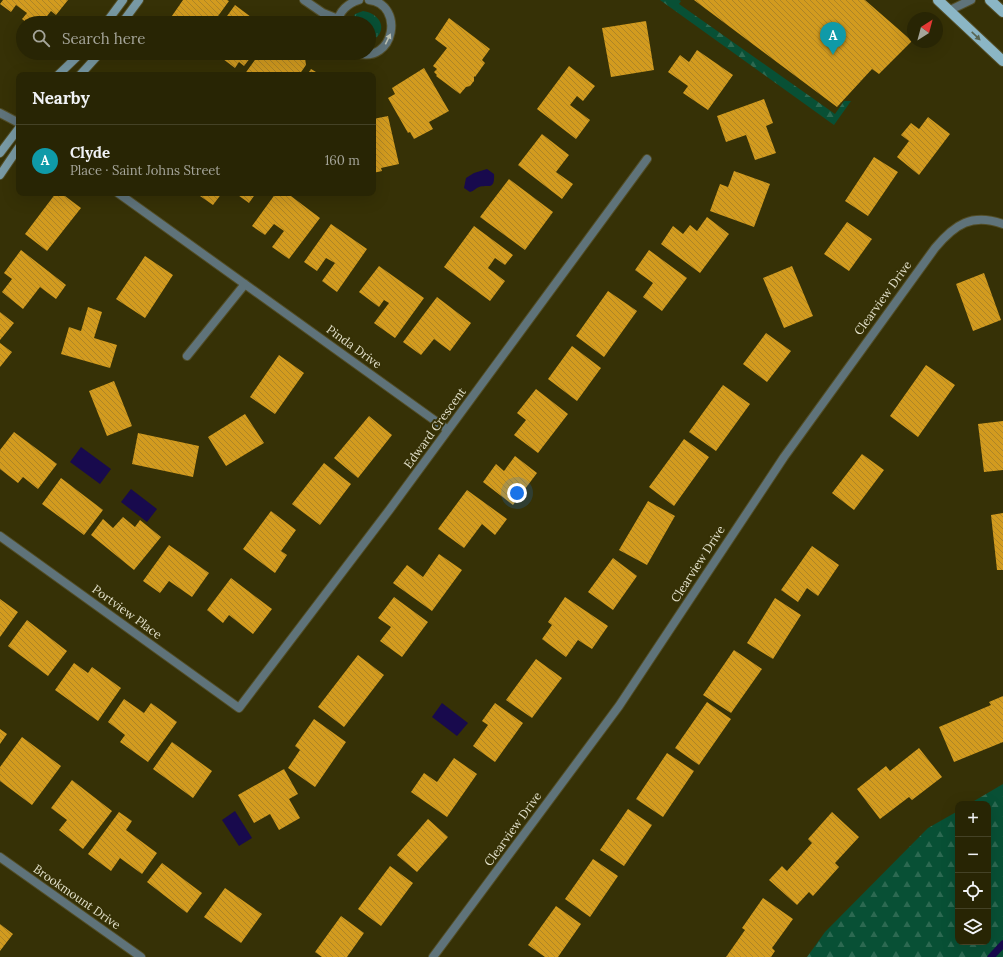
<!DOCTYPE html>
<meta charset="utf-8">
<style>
body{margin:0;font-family:Lora,serif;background:#343113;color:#f1f3f6}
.controls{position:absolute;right:12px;bottom:12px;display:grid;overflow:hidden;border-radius:8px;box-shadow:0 4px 16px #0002}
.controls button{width:36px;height:36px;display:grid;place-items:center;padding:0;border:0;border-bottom:1px solid #444226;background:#282504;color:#f1f3f6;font:20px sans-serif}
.compass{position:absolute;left:907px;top:12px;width:36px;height:36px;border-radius:50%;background:#282504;box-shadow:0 4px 16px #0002;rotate:36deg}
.you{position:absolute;left:517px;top:493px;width:14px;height:14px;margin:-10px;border:3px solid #fff;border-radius:50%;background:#1a73e8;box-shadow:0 0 0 6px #1a73e833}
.badge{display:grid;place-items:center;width:26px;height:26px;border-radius:50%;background:#bca0f2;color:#fff;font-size:13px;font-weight:700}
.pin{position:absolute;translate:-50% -33px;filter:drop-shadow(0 1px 2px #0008)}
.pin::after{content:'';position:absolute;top:21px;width:14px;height:12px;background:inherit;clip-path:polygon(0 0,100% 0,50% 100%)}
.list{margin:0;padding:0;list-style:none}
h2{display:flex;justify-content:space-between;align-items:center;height:52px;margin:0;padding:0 16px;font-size:17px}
h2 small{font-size:13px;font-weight:400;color:#a5a59a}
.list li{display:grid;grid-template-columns:26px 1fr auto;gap:12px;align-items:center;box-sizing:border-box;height:72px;padding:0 16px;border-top:1px solid #444226}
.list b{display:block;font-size:15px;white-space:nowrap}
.list p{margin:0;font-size:13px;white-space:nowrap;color:#a5a59a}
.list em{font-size:13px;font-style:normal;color:#a5a59a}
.icon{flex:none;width:22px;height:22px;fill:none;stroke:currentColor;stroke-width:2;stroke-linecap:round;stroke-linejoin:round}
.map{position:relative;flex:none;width:1003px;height:957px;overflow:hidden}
.search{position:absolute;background:#282504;box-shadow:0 4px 16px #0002;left:16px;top:16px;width:360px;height:44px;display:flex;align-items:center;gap:10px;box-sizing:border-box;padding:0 14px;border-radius:22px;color:#a5a59a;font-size:15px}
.panel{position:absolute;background:#282504;box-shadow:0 4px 16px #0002;left:16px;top:72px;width:360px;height:124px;border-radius:8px}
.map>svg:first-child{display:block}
</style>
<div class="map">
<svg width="1003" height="957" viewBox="0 0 1003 957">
<defs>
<pattern id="grass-tufts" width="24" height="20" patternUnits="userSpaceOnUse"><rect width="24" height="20" fill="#085035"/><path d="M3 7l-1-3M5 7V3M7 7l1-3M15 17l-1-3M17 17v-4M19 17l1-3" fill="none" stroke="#2c6951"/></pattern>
<pattern id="forest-firs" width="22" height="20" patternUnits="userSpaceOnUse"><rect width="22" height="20" fill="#085035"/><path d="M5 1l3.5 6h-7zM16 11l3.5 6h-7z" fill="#2c6951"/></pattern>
<pattern id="building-back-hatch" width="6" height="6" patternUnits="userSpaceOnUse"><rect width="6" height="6" fill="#d29b1f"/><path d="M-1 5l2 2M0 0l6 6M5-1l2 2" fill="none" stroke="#ae8526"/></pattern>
</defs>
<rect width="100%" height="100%" fill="#363106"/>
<!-- grass -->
<path fill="url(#grass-tufts)" d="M363 11C383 14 389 34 369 42V23H350L355 14Z"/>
<!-- forest -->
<path fill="url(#forest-firs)" d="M660 0H679L681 1 679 4 835 114 844 101H851L834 125Z
M1003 784V957H807L825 932 928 828 958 811V942H988V804H969Z"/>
<!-- water -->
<path fill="#180a4d" d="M487 169 494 174C495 191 488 184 479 187 476 188 474 191 470 192L464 188 466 178 474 173Z
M81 447 111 469 100 484 70 462Z
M131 489 157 509 147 522 121 502Z
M442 703 468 723 457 736 432 717Z
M235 811 252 838 239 846 222 820Z"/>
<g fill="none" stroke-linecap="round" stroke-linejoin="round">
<!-- stream -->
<path stroke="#180a4d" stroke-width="7" d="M991 957 1003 944"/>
</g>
<!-- building -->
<path fill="url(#building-back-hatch)" d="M3 0H68L56 15 51 11 44 20 40 16 35 23H27L22 19 27 13 16 5 11 12 0 4Z
M183 0H227L229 1 213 23H167Z
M694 0H865L912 41 879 74 872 69 837 107Z
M235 5 255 20 252 23H222Z
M449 18 490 49 482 60 485 63 475 77 474 76V81L470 86 466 87 460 94 436 76 437 75 434 72 437 69 433 66 447 48 435 39Z
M646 21 654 70 611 77 602 28Z
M697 50 733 75 708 110 683 93 688 86 668 72 680 55 689 62Z
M228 53H254L244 66 239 62 235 68 223 59Z
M260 53H299L305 58 306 65 299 75H244Z
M569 66 595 86 583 101 577 96 570 105 590 120 576 139 537 109Z
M424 68 449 111 429 122 433 129 414 139 410 132 408 133 388 98 395 94 392 88Z
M311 69 321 75H307Z
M764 99 773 123 766 126 776 153 755 160 746 135 726 142 717 116Z
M388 116 399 164 381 168 382 171 373 173V119Z
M928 117 950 134 919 175 897 157 909 141 901 135 911 123 919 129Z
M542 134 569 155 556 172 573 184 562 199 518 165Z
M874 157 898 172 868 216 845 201Z
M734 171 770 184 754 227 710 211 720 184 728 187Z
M509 179 553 212 525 250 480 217Z
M56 193H61L81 208 47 251 25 234Z
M203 193H222L213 205 200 196Z
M235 193H256L249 203Z
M276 193H287L320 218 289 259 272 247 284 231 274 224 265 235 252 226Z
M707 217 729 234 700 273 661 244 673 226 683 234 690 225 697 231Z
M847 222 872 239 849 271 824 254Z
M331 224 367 249 337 292 322 281 335 263 326 258 317 271 304 262Z
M474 226 513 255 505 265 495 258 488 268 505 281 490 301 444 267Z
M21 250 66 285 56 299 40 287 23 309 2 292 12 279 4 273Z
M649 250 687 278 662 311 643 297 653 283 635 270Z
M145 256 173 275 145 318 116 299Z
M379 266 424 298 395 338 374 323 389 303 384 300 379 307 359 292Z
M792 266 813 316 784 328 763 278Z
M984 273 1001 320 973 331 956 284Z
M608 291 637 311 604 357 576 336Z
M437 297 471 323 450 351 434 339 421 355 403 342Z
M88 307 102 312 94 338 117 345 110 368 61 354 69 327 81 331Z
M0 312 14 323 0 340Z
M766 333 791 351 767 382 743 364Z
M0 343 12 352 0 367Z
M572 346 601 368 577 401 548 379Z
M279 355 304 373 275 414 250 397Z
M926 365 955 385 918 437 890 416Z
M114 381 132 426 107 436 89 391Z
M723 385 750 404 716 451 689 432Z
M536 389 568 414 538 453 514 435 526 420 517 413Z
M245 414 264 443 226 466 208 437Z
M369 416 392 435 358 478 334 458Z
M1003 421V470L984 472 978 424Z
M14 432 57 464 38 489 23 477 18 483 0 469V450Z
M138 433 199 446 193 477 132 464Z
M684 439 709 457 674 506 649 487Z
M862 454 884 470 854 510 832 493Z
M515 456 537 473 513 505 483 482 496 464 504 471Z
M324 463 351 484 320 525 292 504Z
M61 478 103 510 84 535 42 504Z
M467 490 507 519 495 535 482 524 464 548 438 529Z
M648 501 675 516 647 565 619 550Z
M271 511 296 530 281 551 287 555 275 573 243 549Z
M1003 513V570H997L991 515Z
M123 517 135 527 140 520 161 537 134 570 91 535 103 519 113 528Z
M169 545 209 573 192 597 169 581 160 593 143 581Z
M812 546 839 565 818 596 807 588 798 602 781 590Z
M439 554 462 570 432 611 393 583 407 565 423 577Z
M613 558 637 576 613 610 588 592Z
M231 578 272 609 253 634 229 615 223 623 207 610Z
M394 597 428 622 402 657 380 641 391 627 378 618Z
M565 597 608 626 592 649 578 640 566 657 542 639 552 625 548 622Z
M775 598 801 615 773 659 747 643Z
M0 599 18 612 0 637Z
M27 620 67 651 48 676 8 646Z
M734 650 762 669 731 713 703 695Z
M358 655 384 675 344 727 318 707Z
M536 659 562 678 532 718 506 700Z
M74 663 88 673 92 667 121 688 98 721 55 690Z
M1003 696V742L954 762 939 727 991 705 989 702Z
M124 699 144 713 151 703 177 722 148 762 120 742 125 735 108 722Z
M707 702 731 719 699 765 675 748Z
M495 703 523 723 495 762 473 746 488 725 482 721Z
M314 719 346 742 315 787 288 768 300 750 295 746Z
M0 729 7 734 0 744Z
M22 737 61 766 32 805 0 781V767Z
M172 742 212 771 193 798 153 769Z
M919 748 942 777 912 800 909 797 880 819 857 789 886 766 890 771Z
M667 753 694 771 663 817 636 799Z
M454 758 477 774 447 817 411 792 424 773 437 782Z
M284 769 298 794 289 799 300 818 279 830 270 814 254 823 238 795Z
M72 780 112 811 83 849 59 830 67 820 51 808Z
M628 809 652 825 624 866 600 850Z
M119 812 132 821 126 830 157 853 142 874 120 858 111 871 88 854Z
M832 812 859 837 835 863 839 867 813 896 809 892 797 905 769 880 782 866 787 871 812 843 808 839Z
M428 819 448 837 417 872 397 855Z
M593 859 618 876 590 917 565 899Z
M162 863 202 893 187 913 147 882Z
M390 866 413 883 381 926 358 909Z
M225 888 262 914 241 943 204 917Z
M763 898 793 919 772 948 775 951 771 957H726L745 930 742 928Z
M556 906 581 924 558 957H545L528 945Z
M341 916 364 933 347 957H322L315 952Z
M0 924 13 934 0 951Z"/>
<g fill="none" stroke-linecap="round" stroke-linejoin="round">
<!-- lane casing -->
<g stroke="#524d26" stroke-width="10">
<path id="lane" d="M0 113 19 123"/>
</g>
<!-- street casing -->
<g stroke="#524d26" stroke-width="10">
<path id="street" d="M304 0 323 13 338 19
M950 10 971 0
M338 23C338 11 349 3 359 0
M356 53C395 65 405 4 369 0
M118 193 448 430
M187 356 245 284
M0 536 239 708 390 509 647 159
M0 857 141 957
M433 957 619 706 784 457 935 248C955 224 972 213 1003 224"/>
</g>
<!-- secondary casing -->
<g stroke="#524d26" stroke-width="10">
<path id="secondary" d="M106 23 123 0
M122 23 139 0
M58 75 81 53
M80 75 100 53
M0 153 19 128
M0 175 19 147"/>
</g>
<!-- primary casing -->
<g stroke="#524d26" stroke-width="12">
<path id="primary" d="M938 0 1003 61
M990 0 1003 12"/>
</g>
<!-- lane -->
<use href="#lane" stroke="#5f737a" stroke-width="8"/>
<!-- street -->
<use href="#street" stroke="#5f737a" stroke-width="8"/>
<!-- secondary -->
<use href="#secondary" stroke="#7899a4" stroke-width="8"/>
<!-- primary -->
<use href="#primary" stroke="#8bb6c5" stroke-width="10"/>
</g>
<!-- one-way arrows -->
<defs><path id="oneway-solid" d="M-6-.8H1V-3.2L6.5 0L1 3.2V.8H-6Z"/></defs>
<use fill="#586652" href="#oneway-solid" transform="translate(976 36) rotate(44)"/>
<use fill="#bbc0b3" href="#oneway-solid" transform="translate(388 39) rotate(-64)"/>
<g text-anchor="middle" stroke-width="4" stroke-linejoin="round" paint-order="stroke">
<!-- street labels -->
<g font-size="12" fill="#e3e1cb" stroke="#363106">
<text transform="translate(883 298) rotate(-54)" y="4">Clearview Drive</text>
<text transform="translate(354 347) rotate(36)" y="4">Pinda Drive</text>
<text transform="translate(435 428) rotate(-54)" y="4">Edward Crescent</text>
<text transform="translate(698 564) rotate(-57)" y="4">Clearview Drive</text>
<text transform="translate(127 612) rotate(36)" y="4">Portview Place</text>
<text transform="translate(513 829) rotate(-54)" y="4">Clearview Drive</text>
<text transform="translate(77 897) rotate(35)" y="4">Brookmount Drive</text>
</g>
</g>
</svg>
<div class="controls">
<button>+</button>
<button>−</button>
<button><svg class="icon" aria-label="locate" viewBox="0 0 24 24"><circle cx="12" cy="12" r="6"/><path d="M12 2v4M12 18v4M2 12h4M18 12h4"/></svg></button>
<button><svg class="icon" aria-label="layers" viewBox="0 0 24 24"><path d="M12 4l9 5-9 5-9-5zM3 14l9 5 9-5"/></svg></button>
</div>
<svg class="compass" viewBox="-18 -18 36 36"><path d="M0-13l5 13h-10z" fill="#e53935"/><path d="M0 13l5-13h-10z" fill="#a5a59a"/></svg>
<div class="you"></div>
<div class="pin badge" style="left:833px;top:55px;background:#0f9aa8">A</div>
<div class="search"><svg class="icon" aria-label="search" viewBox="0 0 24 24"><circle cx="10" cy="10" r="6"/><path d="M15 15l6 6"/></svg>Search here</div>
<section class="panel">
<h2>Nearby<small></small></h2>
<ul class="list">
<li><span class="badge" style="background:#0f9aa8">A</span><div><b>Clyde</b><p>Place · Saint Johns Street</p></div><em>160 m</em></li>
</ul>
</section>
</div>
